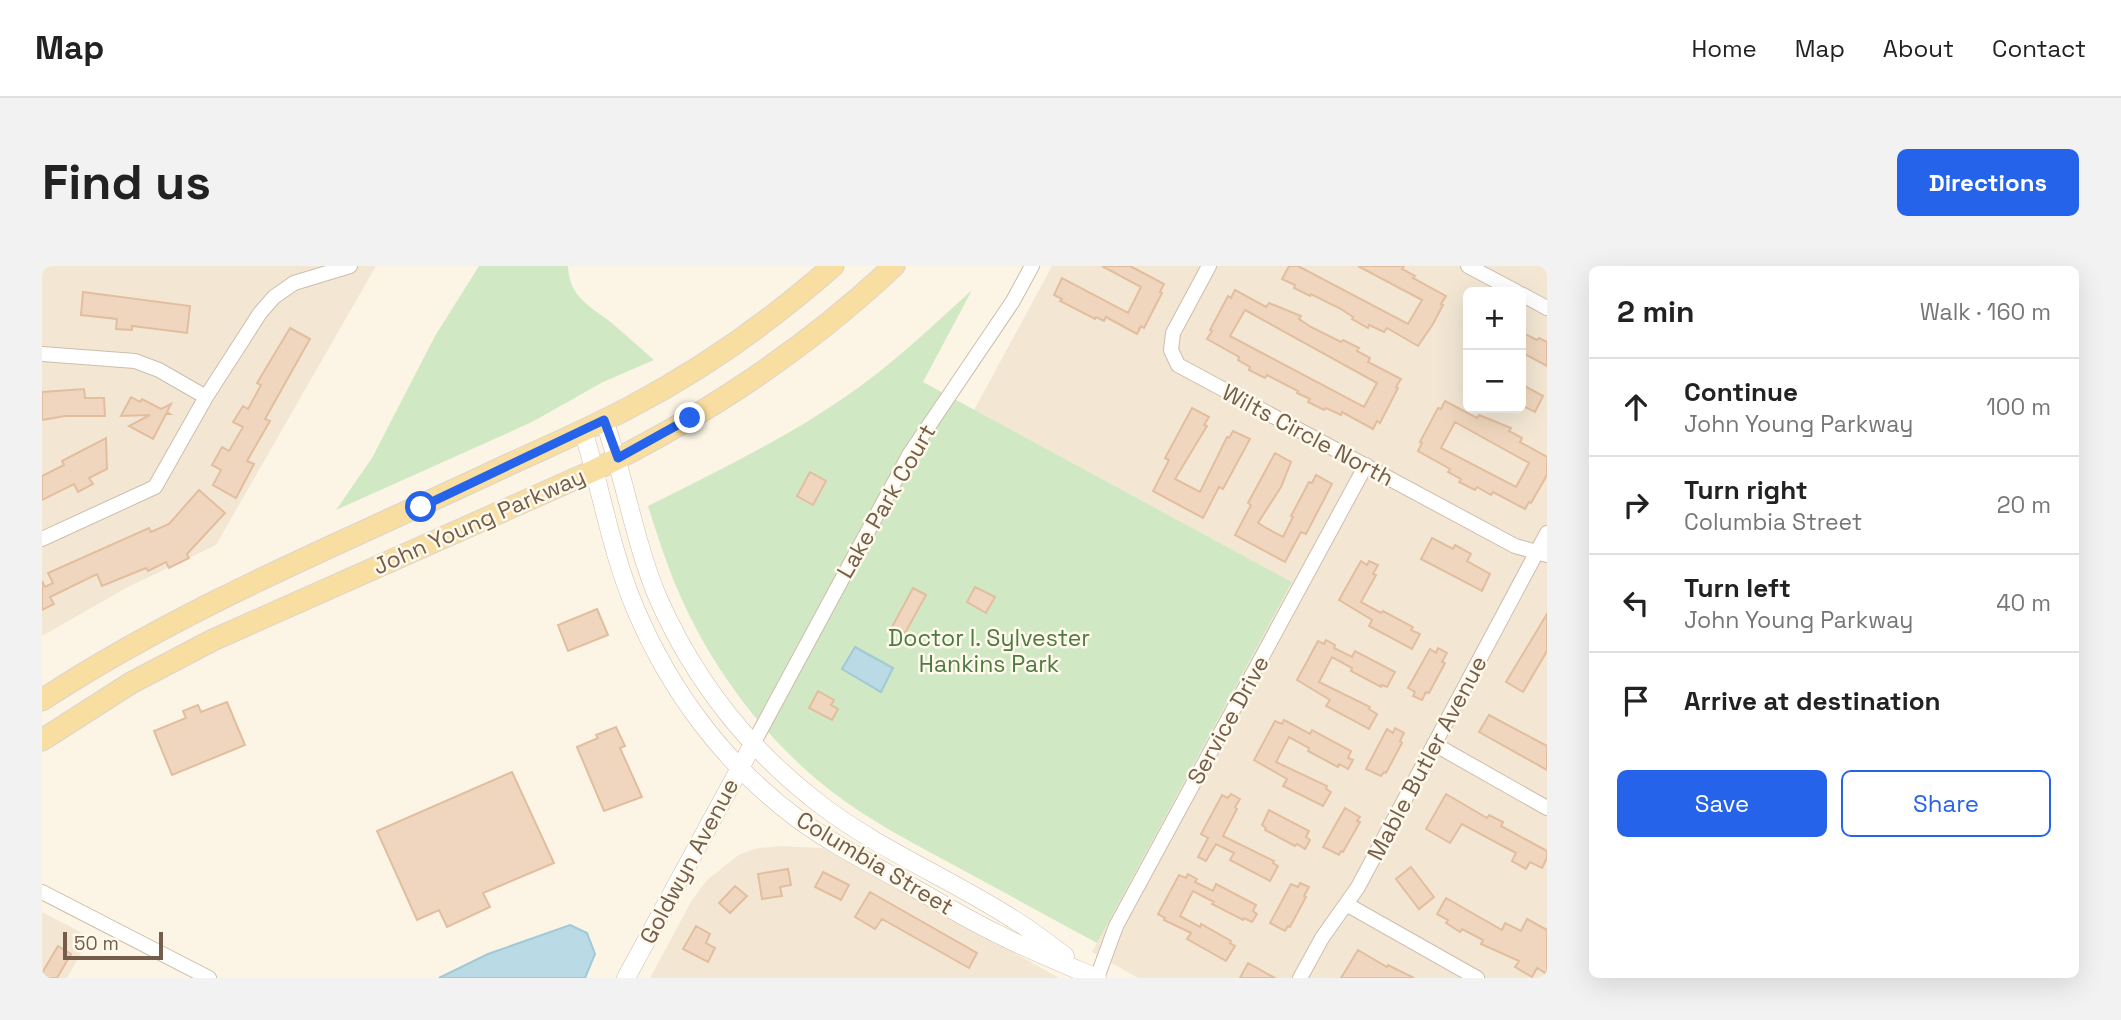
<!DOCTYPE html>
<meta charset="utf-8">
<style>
body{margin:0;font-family:"Space Grotesk",sans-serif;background:#f2f2f2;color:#222}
.controls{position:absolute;right:21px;top:21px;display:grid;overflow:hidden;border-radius:10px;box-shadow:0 7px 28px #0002}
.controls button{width:63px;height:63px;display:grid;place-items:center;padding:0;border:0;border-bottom:2px solid #e0e0e0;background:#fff;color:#222;font:35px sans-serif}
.scale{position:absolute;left:21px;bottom:18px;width:100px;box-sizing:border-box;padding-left:7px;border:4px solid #745d4b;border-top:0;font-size:19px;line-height:24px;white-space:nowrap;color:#745d4b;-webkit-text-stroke:5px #fef9eb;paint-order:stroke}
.stop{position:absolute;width:21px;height:21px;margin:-16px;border:5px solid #2563eb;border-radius:50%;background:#fff}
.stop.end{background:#2563eb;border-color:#fff;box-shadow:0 2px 7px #0008}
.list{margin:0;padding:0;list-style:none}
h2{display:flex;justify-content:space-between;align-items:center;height:91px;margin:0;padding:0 28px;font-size:30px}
h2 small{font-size:23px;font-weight:400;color:#767676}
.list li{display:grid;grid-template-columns:46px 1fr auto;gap:21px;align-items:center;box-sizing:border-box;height:98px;padding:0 28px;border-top:2px solid #e0e0e0}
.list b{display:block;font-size:26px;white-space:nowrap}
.list p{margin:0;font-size:23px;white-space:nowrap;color:#767676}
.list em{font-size:23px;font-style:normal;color:#767676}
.actions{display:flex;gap:14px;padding:21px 28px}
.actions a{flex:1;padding:16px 0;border:2px solid #2563eb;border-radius:10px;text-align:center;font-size:24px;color:#2563eb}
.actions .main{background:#2563eb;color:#fff}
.icon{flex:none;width:38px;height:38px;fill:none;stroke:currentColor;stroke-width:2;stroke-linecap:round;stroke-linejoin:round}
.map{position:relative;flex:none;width:1505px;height:712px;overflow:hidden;border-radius:10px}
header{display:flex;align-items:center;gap:42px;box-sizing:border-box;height:98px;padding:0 35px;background:#fff;border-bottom:2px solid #e0e0e0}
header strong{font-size:33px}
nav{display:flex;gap:38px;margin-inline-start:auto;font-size:24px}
.intro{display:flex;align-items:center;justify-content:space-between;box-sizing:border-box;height:168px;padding:0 42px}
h1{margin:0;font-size:49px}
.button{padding:18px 32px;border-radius:10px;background:#2563eb;color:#fff;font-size:24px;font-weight:700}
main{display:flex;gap:42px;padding:0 42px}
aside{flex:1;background:#fff;border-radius:10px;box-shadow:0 7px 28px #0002}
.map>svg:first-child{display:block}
</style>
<header>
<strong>Map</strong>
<nav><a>Home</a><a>Map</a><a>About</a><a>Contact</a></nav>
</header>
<div class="intro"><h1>Find us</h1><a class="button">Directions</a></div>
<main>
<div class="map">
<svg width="1505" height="712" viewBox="0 0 1505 712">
<rect width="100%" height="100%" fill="#fcf5e5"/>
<!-- residential -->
<path fill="#f3e7d4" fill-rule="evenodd" d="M0 0H334L174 279 86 321 0 370Z
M1010 0H1505V712H1096L1050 686 1250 316 932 144ZM1426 26H1479V142H1426Z
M739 580 780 582 798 589 1017 712H608L650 634 665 614 698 588 716 582Z
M0 646 48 671 25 712H0Z"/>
<!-- green -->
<path fill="#d0e9c4" d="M437 0H526C527 30 546 39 566 54 582 67 597 81 612 94L561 116 490 156 294 244 330 192 393 70Z
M930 24 881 116 1250 316 1055 677C1005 650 956 623 906 596 869 576 831 556 797 531 722 476 661 392 628 305 620 284 613 262 606 240 673 206 741 174 803 131 849 100 889 61 930 24Z"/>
<!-- water -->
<path fill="#badbe5" stroke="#a1c9d6" stroke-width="2" d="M813 381 851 402 839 426 800 403Z
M528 659 545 667 553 688 543 712H397L446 688Z"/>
<!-- building -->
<path fill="#f0d6be" stroke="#e2be9f" stroke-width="2" fill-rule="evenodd" d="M1060 0H1088L1122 18 1118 26 1120 27 1102 62 1099 60 1095 68 1064 51 1062 55 1054 51 1053 53 1018 35 1020 33 1012 29 1020 12 1086 47 1099 21Z
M1247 0H1256L1366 58 1380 34 1316 0H1362L1360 3 1373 10 1371 12 1404 30 1399 38 1401 39 1391 58 1376 80 1345 62 1342 66 1327 59 1326 62 1310 53 1311 51 1299 43 1269 28 1268 30 1252 22 1253 19 1240 13Z
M1193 24 1224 41 1227 37 1259 50 1257 53 1269 61 1299 76 1301 74 1317 82 1315 85 1328 92 1326 96 1359 113 1354 121 1356 122 1338 157 1335 155 1331 163 1300 146 1299 149 1284 142 1282 144 1266 136 1268 133 1255 127 1256 125 1225 109 1223 112 1207 104 1208 101 1196 94 1197 91 1165 73 1170 65 1168 64 1186 30 1189 32ZM1203 44 1335 117 1322 141 1188 70Z
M41 26 148 40 145 67 90 60V64L74 63 75 53 39 49Z
M248 62 268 73 223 153 228 155 205 195 212 198 194 232 171 219 179 204 170 199 180 181 187 185 201 161 191 156 201 140 206 143 219 119 215 117Z
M1479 66 1495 74 1497 72 1505 76V100L1479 86Z
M1479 118 1501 130 1493 146 1479 139Z
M42 123 43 132H62L63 150H23L0 154V126Z
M89 131 98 136 100 133 119 143 129 138 125 146 128 148H124L111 173 87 160 108 149 79 150Z
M1403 135 1435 152 1437 149 1469 162 1467 165 1480 172 1478 176 1505 191V209L1489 237 1487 236 1483 243 1451 226 1449 229 1435 221 1433 224 1417 216 1419 213 1406 206 1408 203 1376 185 1380 177 1378 176 1396 142 1399 143ZM1413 156 1487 197 1474 221 1399 182Z
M1150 142 1167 151 1162 159 1165 160 1133 213 1158 226 1185 171 1187 172 1191 165 1208 173 1181 223 1177 221 1161 252 1111 225 1127 194 1123 192Z
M64 172 65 203 47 212 51 218 36 226 32 218 0 234V210L22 199 20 195Z
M1233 187 1249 196 1239 221 1216 257 1226 263 1241 271 1251 251 1249 250 1267 216 1270 217 1274 209 1290 218 1264 268 1259 266 1243 296 1193 269 1209 239 1206 237Z
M768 206 784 215 771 239 755 230Z
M157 224 183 247 145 288 147 292 127 302 124 296 106 305 104 302 60 320 55 308 8 331 12 338 0 344V315L3 321 11 317 6 307 107 262 109 266 127 258Z
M1390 272 1411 283 1413 279 1429 288 1425 295 1448 308 1440 325 1379 293Z
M1319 295 1325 299 1327 295 1336 299 1331 308 1334 309 1319 336 1339 347 1341 345 1371 361 1369 364 1378 368 1370 383 1327 360 1330 354 1297 334Z
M933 321 953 331 944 347 925 336Z
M871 322 884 329 863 367 850 361Z
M555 343 566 369 526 385 516 359Z
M1505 348V385L1481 426 1464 416Z
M1284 374 1293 379 1292 382 1310 391 1313 385 1353 406 1345 421 1340 419 1339 421 1309 405 1310 402 1290 391 1277 416 1328 441 1327 443 1335 448 1327 463 1284 440 1288 434 1255 414 1276 375 1282 378Z
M1396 382 1405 387 1400 396 1403 397 1387 427 1384 426 1380 434 1371 430 1373 426 1366 422 1388 383 1394 387Z
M776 425 792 434 789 439 796 443 790 454 767 442Z
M185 436 203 479 130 509 112 465 144 452 141 445 156 439 159 446Z
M1447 449 1505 480V504L1437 466Z
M1242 454 1268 468 1270 464 1309 485 1306 492 1311 494 1306 503 1297 498 1296 501 1266 485 1267 482 1247 471 1234 496 1285 520 1284 523 1289 526 1281 540 1241 520 1245 513 1212 494 1233 455 1240 458Z
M574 461 583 480 578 482 600 531 562 545 535 481 556 472 554 469Z
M1353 462 1362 467 1358 475 1360 477 1344 507 1342 506 1339 510 1324 503 1345 463 1351 467Z
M470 506 512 597 441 627 448 641 405 661 397 644 375 654 335 565Z
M1189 528 1198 533 1193 541 1195 543 1181 570 1232 595 1231 597 1236 600 1228 615 1188 594 1192 587 1174 578 1164 595 1156 591 1166 572 1159 568 1180 529 1186 532Z
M1404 528 1445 552 1447 549 1461 556 1459 560 1505 585V592L1500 602 1488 596 1484 603 1470 595 1474 587 1420 558 1408 577 1384 563Z
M1303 542 1318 551 1315 555 1318 556 1301 586 1299 585 1297 589 1281 581Z
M1227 544 1267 565 1264 571 1268 574 1263 583 1255 578 1253 580 1223 564 1224 562 1220 559Z
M1369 601 1392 631 1377 643 1354 613Z
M746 603 749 619 738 621 740 630 720 633 716 608Z
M781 606 807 619 799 634 773 621Z
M1146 608 1155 613 1153 616 1171 625 1174 618 1214 639 1211 645 1215 648 1210 656 1202 652 1201 654 1170 638 1172 636 1151 625 1138 650 1158 661 1159 658 1189 675 1188 677 1193 680 1184 695 1145 673 1149 667 1122 654 1123 652 1116 648 1137 609 1144 612Z
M1258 617 1267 621 1262 630 1264 631 1248 661 1246 660 1243 665 1228 657 1249 618 1256 621Z
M693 620 705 630 688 647 677 637Z
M828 626 935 687 927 702 840 653 833 663 813 651Z
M1404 632 1460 664 1463 657 1479 665 1485 653 1505 664V708L1495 702 1490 711 1473 701 1477 695 1439 678 1441 674 1420 663 1418 666 1404 657 1406 654 1395 648Z
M654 660 668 668 664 677 673 682 666 696 641 683Z
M16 680 29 688 15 712H0V707Z
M1316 684 1345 701 1346 699 1372 712H1299Z
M1206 697 1233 712H1198Z"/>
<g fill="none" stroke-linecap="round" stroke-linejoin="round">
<!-- minor casing -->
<g stroke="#cdbdac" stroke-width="16">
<path id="minor" d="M1167 0 1131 67 1129 84 1136 99 1473 280 1505 289
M1426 0 1475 26
M1479 28 1505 42
M0 88 93 95 117 104 164 131
M0 273 113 221 164 131 218 47 232 31 252 17 308 0
M711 478 867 189 971 35 990 0
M1392 478 1505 542
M0 626 167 712
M1304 638 1435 712
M1055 712 1074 660 1324 199
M1258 712 1280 672 1316 621 1505 267"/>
</g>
<!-- tertiary casing -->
<g stroke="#cdbdac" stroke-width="19">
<path id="tertiary" d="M562 154C583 212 592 275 616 332 652 414 708 485 779 539 838 584 909 613 971 653 989 664 1006 677 1023 690
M541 164C559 223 569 285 593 342 628 425 683 499 756 553 790 578 828 597 865 618 896 635 926 654 958 669 989 685 1022 698 1055 712
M584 712 711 478"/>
</g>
<!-- primary casing -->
<g stroke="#dbd5d0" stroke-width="23">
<path id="primary" d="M0 434C146 338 310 273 468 198 509 179 552 161 592 139 664 101 731 53 791 0
M0 474 89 417 171 374 553 204C662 150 764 83 852 0"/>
</g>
<!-- minor -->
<use href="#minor" stroke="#fff" stroke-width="14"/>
<!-- tertiary -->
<use href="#tertiary" stroke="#fff" stroke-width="18"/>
<!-- primary -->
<use href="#primary" stroke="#f8dea0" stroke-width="21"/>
</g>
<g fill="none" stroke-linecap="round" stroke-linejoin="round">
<!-- route -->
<path stroke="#2563eb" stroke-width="9" d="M379 241 562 154 576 192 648 152"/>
</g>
<g text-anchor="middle" stroke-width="5" stroke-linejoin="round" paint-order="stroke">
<!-- street labels -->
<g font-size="23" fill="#745d4b" stroke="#fef9eb">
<text transform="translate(1266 169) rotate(28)" y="8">Wilts Circle North</text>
<text transform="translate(844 235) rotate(-60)" y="8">Lake Park Court</text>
<text transform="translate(437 255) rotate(-24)" y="8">John Young Parkway</text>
<text transform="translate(1186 454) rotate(-61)" y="8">Service Drive</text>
<text transform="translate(1385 492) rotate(-62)" y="8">Mable Butler Avenue</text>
<text transform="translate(647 595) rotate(-62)" y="8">Goldwyn Avenue</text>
<text transform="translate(833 597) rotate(31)" y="8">Columbia Street</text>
</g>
<!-- park labels -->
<g font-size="23" fill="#4f7943" stroke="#fef9eb">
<text x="947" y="380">Doctor I. Sylvester<tspan x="947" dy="26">Hankins Park</tspan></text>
</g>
</g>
</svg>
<div class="controls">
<button>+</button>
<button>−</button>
</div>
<div class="scale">50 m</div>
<div class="stop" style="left:379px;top:241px"></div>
<div class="stop end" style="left:648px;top:152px"></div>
</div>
<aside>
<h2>2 min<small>Walk · 160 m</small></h2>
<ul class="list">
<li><svg class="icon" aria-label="ahead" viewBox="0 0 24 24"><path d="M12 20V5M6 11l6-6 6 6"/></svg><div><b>Continue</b><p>John Young Parkway</p></div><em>100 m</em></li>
<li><svg class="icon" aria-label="right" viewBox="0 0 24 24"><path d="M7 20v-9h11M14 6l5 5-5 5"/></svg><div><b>Turn right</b><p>Columbia Street</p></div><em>20 m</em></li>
<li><svg class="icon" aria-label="left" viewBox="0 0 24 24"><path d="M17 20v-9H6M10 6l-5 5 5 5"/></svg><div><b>Turn left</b><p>John Young Parkway</p></div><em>40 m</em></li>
<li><svg class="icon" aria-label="arrive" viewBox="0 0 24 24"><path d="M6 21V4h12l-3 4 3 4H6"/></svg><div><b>Arrive at destination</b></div></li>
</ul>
<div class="actions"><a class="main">Save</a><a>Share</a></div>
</aside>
</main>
